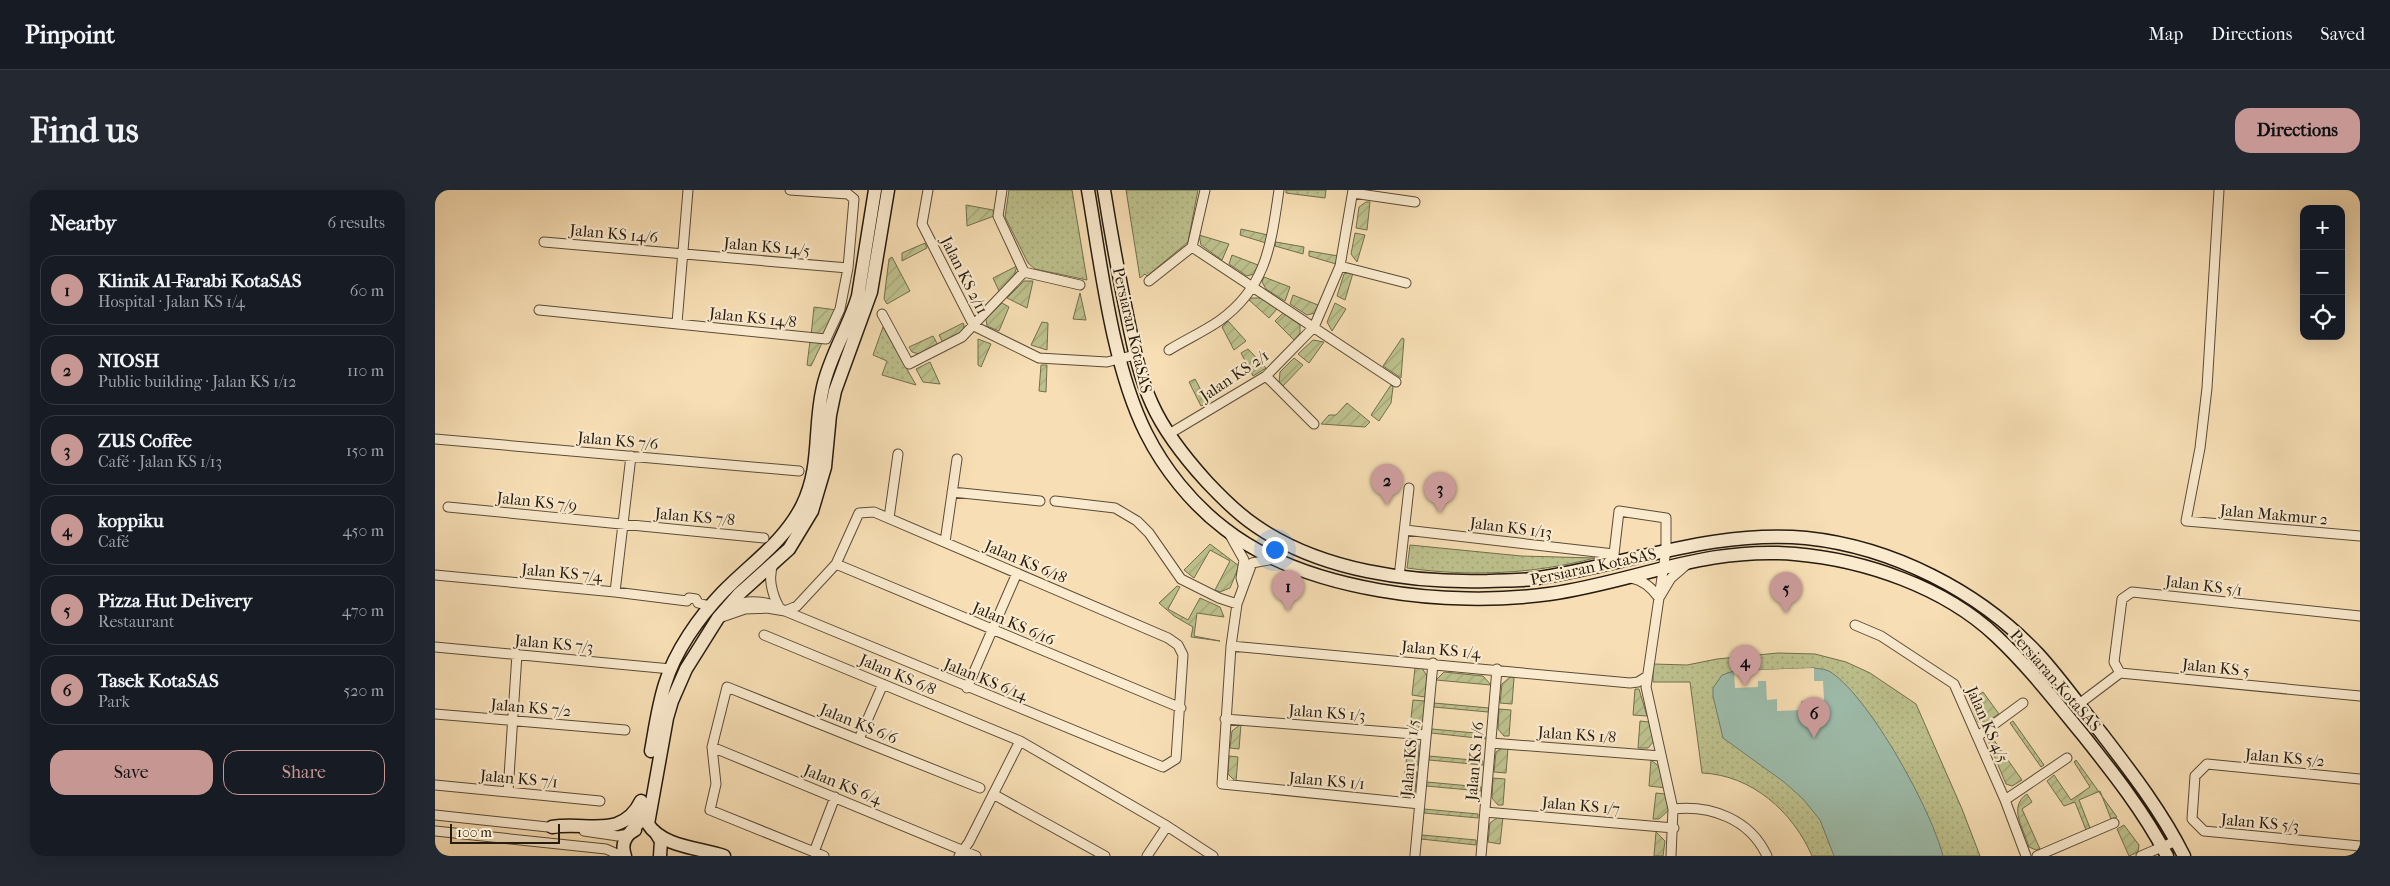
<!DOCTYPE html>
<meta charset="utf-8">
<style>
body{margin:0;font-family:"IM FELL French Canon",serif;background:#242831;color:#f1f3f6}
.controls{position:absolute;right:15px;top:15px;display:grid;overflow:hidden;border-radius:10px;box-shadow:0 5px 20px #0002}
.controls button{width:45px;height:45px;display:grid;place-items:center;padding:0;border:0;border-bottom:1px solid #363941;background:#171b24;color:#f1f3f6;font:25px sans-serif}
.scale{position:absolute;left:15px;bottom:12px;width:110px;box-sizing:border-box;padding-left:5px;border:2px solid #251b0f;border-top:0;font-size:14px;line-height:18px;white-space:nowrap;color:#251b0f;-webkit-text-stroke:4px #faeace;paint-order:stroke}
.you{position:absolute;left:839px;top:359px;width:18px;height:18px;margin:-12px;border:4px solid #fff;border-radius:50%;background:#1a73e8;box-shadow:0 0 0 8px #1a73e833}
.badge{display:grid;place-items:center;width:32px;height:32px;border-radius:50%;background:#c59692;color:#111;font-size:16px;font-weight:700}
.pin{position:absolute;translate:-50% -41px;filter:drop-shadow(0 1px 2px #0008)}
.pin::after{content:'';position:absolute;top:26px;width:18px;height:15px;background:inherit;clip-path:polygon(0 0,100% 0,50% 100%)}
.list{margin:0;padding:0;list-style:none}
h2{display:flex;justify-content:space-between;align-items:center;height:65px;margin:0;padding:0 20px;font-size:21px}
h2 small{font-size:16px;font-weight:400;color:#9ea1a6}
.list li{display:grid;grid-template-columns:32px 1fr auto;gap:15px;align-items:center;box-sizing:border-box;height:70px;margin:0 10px 10px;padding:0 10px;border:1px solid #363941;border-radius:15px}
.list b{display:block;font-size:19px;white-space:nowrap}
.list p{margin:0;font-size:16px;white-space:nowrap;color:#9ea1a6}
.list em{font-size:16px;font-style:normal;color:#9ea1a6}
.actions{display:flex;gap:10px;padding:15px 20px}
.actions a{flex:1;padding:11px 0;border:1px solid #c59692;border-radius:15px;text-align:center;font-size:18px;color:#c59692}
.actions .main{background:#c59692;color:#111}
.icon{flex:none;width:28px;height:28px;fill:none;stroke:currentColor;stroke-width:2;stroke-linecap:round;stroke-linejoin:round}
.map{position:relative;flex:none;width:1925px;height:666px;overflow:hidden;border-radius:15px}
header{display:flex;align-items:center;gap:30px;box-sizing:border-box;height:70px;padding:0 25px;background:#171b24;border-bottom:1px solid #363941}
header strong{font-size:24px}
nav{display:flex;gap:28px;margin-inline-start:auto;font-size:18px}
.intro{display:flex;align-items:center;justify-content:space-between;box-sizing:border-box;height:120px;padding:0 30px}
h1{margin:0;font-size:35px}
.button{padding:12px 22px;border-radius:15px;background:#c59692;color:#111;font-size:18px;font-weight:700}
main{display:flex;gap:30px;padding:0 30px}
aside{flex:1;background:#171b24;border-radius:15px;box-shadow:0 5px 20px #0002}
.map>svg:first-child{display:block}
</style>
<header>
<strong>Pinpoint</strong>
<nav><a>Map</a><a>Directions</a><a>Saved</a></nav>
</header>
<div class="intro"><h1>Find us</h1><a class="button">Directions</a></div>
<main>
<aside>
<h2>Nearby<small>6 results</small></h2>
<ul class="list">
<li><span class="badge">1</span><div><b>Klinik Al-Farabi KotaSAS</b><p>Hospital · Jalan KS 1/4</p></div><em>60 m</em></li>
<li><span class="badge">2</span><div><b>NIOSH</b><p>Public building · Jalan KS 1/12</p></div><em>110 m</em></li>
<li><span class="badge">3</span><div><b>ZUS Coffee</b><p>Café · Jalan KS 1/13</p></div><em>150 m</em></li>
<li><span class="badge">4</span><div><b>koppiku</b><p>Café</p></div><em>450 m</em></li>
<li><span class="badge">5</span><div><b>Pizza Hut Delivery</b><p>Restaurant</p></div><em>470 m</em></li>
<li><span class="badge">6</span><div><b>Tasek KotaSAS</b><p>Park</p></div><em>520 m</em></li>
</ul>
<div class="actions"><a class="main">Save</a><a>Share</a></div>
</aside>
<div class="map">
<svg width="1925" height="666" viewBox="0 0 1925 666">
<defs>
<pattern id="grass-dots" width="8" height="8" patternUnits="userSpaceOnUse" patternTransform="scale(1.25)"><rect width="8" height="8" fill="#bdc18d"/><path d="M2 2h.1M6 6h.1" fill="none" stroke="#a2a578" stroke-width="1.8" stroke-linecap="round"/></pattern>
<pattern id="garden-furrows" width="10" height="10" patternUnits="userSpaceOnUse" patternTransform="scale(1.25)"><rect width="10" height="10" fill="#bdc18d"/><path d="M-1 1l2-2M0 10L10 0M9 11l2-2" fill="none" stroke="#a2a578"/></pattern>
</defs>
<rect width="100%" height="100%" fill="#f7deb4"/>
<filter id="stains"><feTurbulence type="fractalNoise" baseFrequency=".004" numOctaves="4"/><feColorMatrix values="0 0 0 0 .2 0 0 0 0 .09 0 0 0 0 .02 0 0 0 .5 -.17"/></filter>
<radialGradient id="worn" r=".72"><stop offset=".6" stop-color="#630" stop-opacity="0"/><stop offset="1" stop-color="#630" stop-opacity=".3"/></radialGradient>
<!-- grass -->
<path fill="url(#grass-dots)" stroke="#716e4e" d="M574 0H637L652 90 600 79 593 73 570 27Z
M691 0H763L753 52 712 86 710 84 705 88Z
M851 0H891L890 8 851 3Z
M448 137 481 195 447 185 452 171 438 165Z
M975 355 1086 366 1160 368C1098 384 1036 387 972 378Z
M1343 463 1380 464 1411 472 1435 483 1481 514 1527 619 1545 666H1377C1358 622 1317 585 1267 583L1255 492H1218V474L1252 475 1282 469Z"/>
<!-- garden -->
<path fill="url(#garden-furrows)" stroke="#716e4e" d="M931 12H935L932 40 921 38 924 17Z
M531 15 558 20 559 26 532 36Z
M806 39 833 45 831 53 805 45Z
M920 43 930 45 922 72 916 64Z
M764 45 794 54 787 70 766 55Z
M841 52 869 57 868 64 840 56Z
M490 53 492 58 467 71V63Z
M874 61 903 66 901 74 874 66Z
M797 65 823 75 819 84 812 86 794 74Z
M457 67 475 101 452 114 449 109 454 69Z
M582 76 579 86 564 101 558 88Z
M916 82 918 83 910 110 902 106 909 84Z
M829 87 855 97 850 111 831 99 827 92Z
M589 91H598L592 118 572 108Z
M645 103 651 130 638 129Z
M858 105 883 115 880 123 872 125 855 114Z
M815 108H826L842 119 834 128 814 110Z
M567 113 574 117 564 141 552 136 551 129Z
M900 113 911 119 897 141 892 132Z
M379 117 402 120 393 139 385 147 376 146Z
M848 123 865 135V143L859 150 840 131Z
M793 131 811 151 799 160 787 137Z
M607 132 613 133 612 160 596 155Z
M528 133 529 135 527 144 508 153 504 145Z
M498 146 503 155 484 164 477 162 474 157Z
M967 148 969 149 966 188 948 176Z
M543 149 556 154 546 177 543 175Z
M878 150 889 152 874 173 863 164Z
M375 151 387 153 376 176 372 175Z
M813 159 831 178 818 186 806 163Z
M859 168 868 175 847 197 844 194 845 182Z
M495 172 505 194 488 192 481 179Z
M606 175H612L611 202 604 201Z
M760 189 773 213 766 216 754 192Z
M956 195 958 197 956 213 944 231 936 225Z
M912 213 935 232 930 237 886 234 894 225H901Z
M775 354 804 376 795 398 785 402 780 400 795 371 775 360 759 388 749 380Z
M742 396 745 397 733 419 753 430 765 408 785 417 789 427 762 423 759 446 785 451 756 447 758 437 739 426 724 413Z
M980 478H987L992 486 990 507 977 505Z
M1009 482 1048 486 1056 495 1001 490Z
M1075 487 1079 488 1077 514 1065 513 1067 494Z
M1200 499H1204L1212 526 1198 525Z
M1548 502 1564 524 1551 532H1543L1535 511Z
M978 510 990 511 988 531 983 538 975 537Z
M999 513 1054 518 1053 522 999 517Z
M1064 519 1076 520 1074 546H1069L1063 539Z
M1205 531 1214 532 1219 551 1213 558H1203Z
M1578 531 1609 575 1606 577 1575 533Z
M806 534 804 559 795 558 797 541Z
M997 539 1051 544V549L996 543Z
M1556 546 1587 590 1577 596 1571 594 1554 553Z
M973 549H981L984 555 983 575 971 574Z
M1068 557 1073 558 1071 583 1059 582 1061 562Z
M794 566 803 567 801 592 793 584Z
M994 566 1048 571V575L994 570Z
M1216 570 1226 578 1231 598 1214 596Z
M1641 570 1682 627 1676 629 1665 601 1644 610 1655 638 1651 640 1640 612 1629 616 1612 591 1619 585 1636 610 1655 597 1639 572Z
M970 581 982 582 980 602 975 607 968 606Z
M1058 588 1070 589 1068 615H1063L1057 608Z
M992 592 1046 597V601L991 596Z
M1221 603 1230 604 1234 620 1224 629H1218Z
M1592 604 1597 612 1587 619 1605 659 1601 660 1594 657C1588 637 1573 617 1592 604Z
M989 619 1043 624V628L989 623Z
M1063 627H1068L1065 654 1053 652 1055 633Z
M1689 635 1704 655 1703 662 1694 666 1682 639Z
M1221 642 1230 651 1228 666H1219Z
M987 645 1041 650V655L986 649Z"/>
<!-- water -->
<path fill="#9dbcab" stroke="#6d7c6d" d="M1379 478C1385 479 1392 479 1397 483 1436 510 1496 619 1508 666H1399L1385 630 1368 609 1349 592 1288 548 1278 506V498L1287 485 1299 481Z"/>
<!-- pier -->
<path fill="#f7deb4" d="M1379 478V491H1388L1389 510 1366 511V520L1342 521V509L1332 510 1331 491H1323V497L1300 498 1299 481Z"/>
<g fill="none" stroke-linecap="round" stroke-linejoin="round">
<!-- street casing -->
<g stroke="#5a4c38" stroke-width="11">
<path id="street" d="M493 0 487 34 539 136 604 168 672 172 700 165
M567 0 563 26 589 82 645 95
M1784 0 1772 198 1765 258 1751 331 1925 346
M918 3 980 12
M109 52 413 78
M757 57 961 192
M905 76 971 93
M714 91 757 57 770 0
M104 120 391 149 405 119 413 78 419 9 413 4 355 0
M447 124 474 174 527 147 589 82
M242 133 253 0
M734 160C750 150 768 142 784 131 832 97 836 54 844 0
M831 186 879 234
M734 244 831 186 879 137 905 76 918 0
M0 249 364 281
M517 302 605 311
M620 311 680 318 702 331 714 343 746 389 784 408 802 414
M13 317 329 348
M454 328 463 264
M970 340 1179 364 1184 321 1231 328V360L1211 497 1238 619 1236 666
M795 345 809 370 806 388 808 395
M510 352 522 269
M839 369 817 373 802 414 796 456 787 594 985 614
M339 372C332 386 337 404 344 417
M401 374 746 518
M0 385 180 402 252 411
M964 387 974 298
M1196 388C1209 390 1217 398 1224 408L1236 388 1251 375
M180 402 196 266
M252 411 254 408 261 409 263 413 275 416
M284 428 310 419 332 418 350 421 362 416 401 374 424 323 439 322 733 448 743 455 748 465 741 569 728 577 350 421C334 411 313 408 295 417
M1420 435 1446 446 1519 494 1570 610 1591 666
M329 445 585 551 732 636 778 666
M796 456 1195 493 1203 492 1211 487
M0 457 236 479
M1685 483 1679 472 1687 409 1697 402 1925 426
M532 498 582 383
M1644 514 1685 483 1925 506
M0 524 190 540
M790 529 991 545
M1543 546 1588 513
M424 549 448 494
M1056 553 1226 566
M277 557 541 666
M1925 589 1772 574 1760 586 1757 629 1769 641 1925 656
M0 595 165 611
M73 602 82 464
M558 604 670 666
M1570 610 1632 568
M1238 619C1276 615 1315 629 1332 666
M1050 622 1239 638
M0 625 122 638
M0 641 171 659 187 666
M149 641 183 646 194 644
M379 662 400 607
M980 665 998 473
M389 666 275 620 281 594 277 557 292 497 545 598
M524 666 534 652 585 551
M712 666 732 636
M1046 666 1062 479
M1602 666 1679 633
M1706 666 1741 651"/>
</g>
<!-- secondary casing -->
<g stroke="#251b0f" stroke-width="15">
<path id="secondary" d="M653 0C666 75 677 175 711 243 729 279 757 314 790 339 871 402 1014 418 1114 404 1200 392 1269 356 1360 364 1430 370 1509 397 1561 446 1593 476 1620 511 1648 545 1679 584 1709 622 1732 666
M669 0C676 44 684 87 693 130 699 159 705 188 717 214 730 243 751 269 772 292 787 308 803 324 821 336 886 381 976 393 1053 391 1067 390 1082 391 1097 389 1188 376 1278 339 1371 348 1457 357 1544 401 1603 464 1626 489 1646 518 1667 544 1697 583 1727 622 1749 666
M216 561C220 539 223 516 230 494 240 461 264 427 288 402 316 373 348 353 367 316 387 275 378 239 388 197 395 165 414 137 423 106L440 0
M117 637C152 631 187 650 206 611
M221 643 226 651 225 666
M194 644 205 631 208 616
M190 666C186 655 190 645 200 640
M289 666C266 658 227 657 213 634L232 528 237 511 251 479 283 428 304 404 354 359 377 321 390 277 395 225 400 201 436 102 453 0"/>
</g>
<!-- street -->
<use href="#street" stroke="#faeace" stroke-width="9"/>
<!-- secondary -->
<use href="#secondary" stroke="#faeace" stroke-width="12"/>
</g>
<g text-anchor="middle" stroke-width="4.5" stroke-linejoin="round" paint-order="stroke">
<!-- street labels -->
<g font-size="16" fill="#251b0f" stroke="#faeace">
<text transform="translate(179 43) rotate(5)" y="6">Jalan KS 14/6</text>
<text transform="translate(332 56) rotate(5)" y="6">Jalan KS 14/5</text>
<text transform="translate(530 85) rotate(63)" y="6">Jalan KS 2/11</text>
<text transform="translate(318 127) rotate(6)" y="6">Jalan KS 14/8</text>
<text transform="translate(698 140) rotate(77)" y="6">Persiaran KotaSAS</text>
<text transform="translate(799 185) rotate(-34)" y="6">Jalan KS 2/1</text>
<text transform="translate(183 250) rotate(5)" y="6">Jalan KS 7/6</text>
<text transform="translate(102 311) rotate(6)" y="6">Jalan KS 7/9</text>
<text transform="translate(1839 324) rotate(5)" y="6">Jalan Makmur 2</text>
<text transform="translate(260 326) rotate(5)" y="6">Jalan KS 7/8</text>
<text transform="translate(1076 337) rotate(7)" y="6">Jalan KS 1/13</text>
<text transform="translate(591 371) rotate(23)" y="6">Jalan KS 6/18</text>
<text transform="translate(1158 376) rotate(-12)" y="6">Persiaran KotaSAS</text>
<text transform="translate(127 382) rotate(5)" y="6">Jalan KS 7/4</text>
<text transform="translate(1769 395) rotate(7)" y="6">Jalan KS 5/1</text>
<text transform="translate(579 433) rotate(23)" y="6">Jalan KS 6/16</text>
<text transform="translate(119 453) rotate(5)" y="6">Jalan KS 7/3</text>
<text transform="translate(1006 459) rotate(5)" y="6">Jalan KS 1/4</text>
<text transform="translate(1781 477) rotate(6)" y="6">Jalan KS 5</text>
<text transform="translate(463 484) rotate(23)" y="6">Jalan KS 6/8</text>
<text transform="translate(551 489) rotate(22)" y="6">Jalan KS 6/14</text>
<text transform="translate(1621 490) rotate(49)" y="6">Persiaran KotaSAS</text>
<text transform="translate(96 517) rotate(5)" y="6">Jalan KS 7/2</text>
<text transform="translate(892 522) rotate(4)" y="6">Jalan KS 1/3</text>
<text transform="translate(424 533) rotate(22)" y="6">Jalan KS 6/6</text>
<text transform="translate(1553 534) rotate(66)" y="6">Jalan KS 4/5</text>
<text transform="translate(1142 544) rotate(4)" y="6">Jalan KS 1/8</text>
<text transform="translate(1850 567) rotate(5)" y="6">Jalan KS 5/2</text>
<text transform="translate(974 568) rotate(-85)" y="6">Jalan KS 1/5</text>
<text transform="translate(1039 571) rotate(-85)" y="6">Jalan KS 1/6</text>
<text transform="translate(84 588) rotate(5)" y="6">Jalan KS 7/1</text>
<text transform="translate(892 590) rotate(5)" y="6">Jalan KS 1/1</text>
<text transform="translate(408 594) rotate(22)" y="6">Jalan KS 6/4</text>
<text transform="translate(1146 615) rotate(5)" y="6">Jalan KS 1/7</text>
<text transform="translate(1825 632) rotate(5)" y="6">Jalan KS 5/3</text>
</g>
</g>
<rect width="100%" height="100%" filter="url(#stains)"/>
<rect width="100%" height="100%" fill="url(#worn)"/>
</svg>
<div class="controls">
<button>+</button>
<button>−</button>
<button><svg class="icon" aria-label="locate" viewBox="0 0 24 24"><circle cx="12" cy="12" r="6"/><path d="M12 2v4M12 18v4M2 12h4M18 12h4"/></svg></button>
</div>
<div class="scale">100 m</div>
<div class="you"></div>
<div class="pin badge" style="left:853px;top:421px">1</div>
<div class="pin badge" style="left:952px;top:315px">2</div>
<div class="pin badge" style="left:1005px;top:323px">3</div>
<div class="pin badge" style="left:1310px;top:496px">4</div>
<div class="pin badge" style="left:1351px;top:423px">5</div>
<div class="pin badge" style="left:1379px;top:548px">6</div>
</div>
</main>
